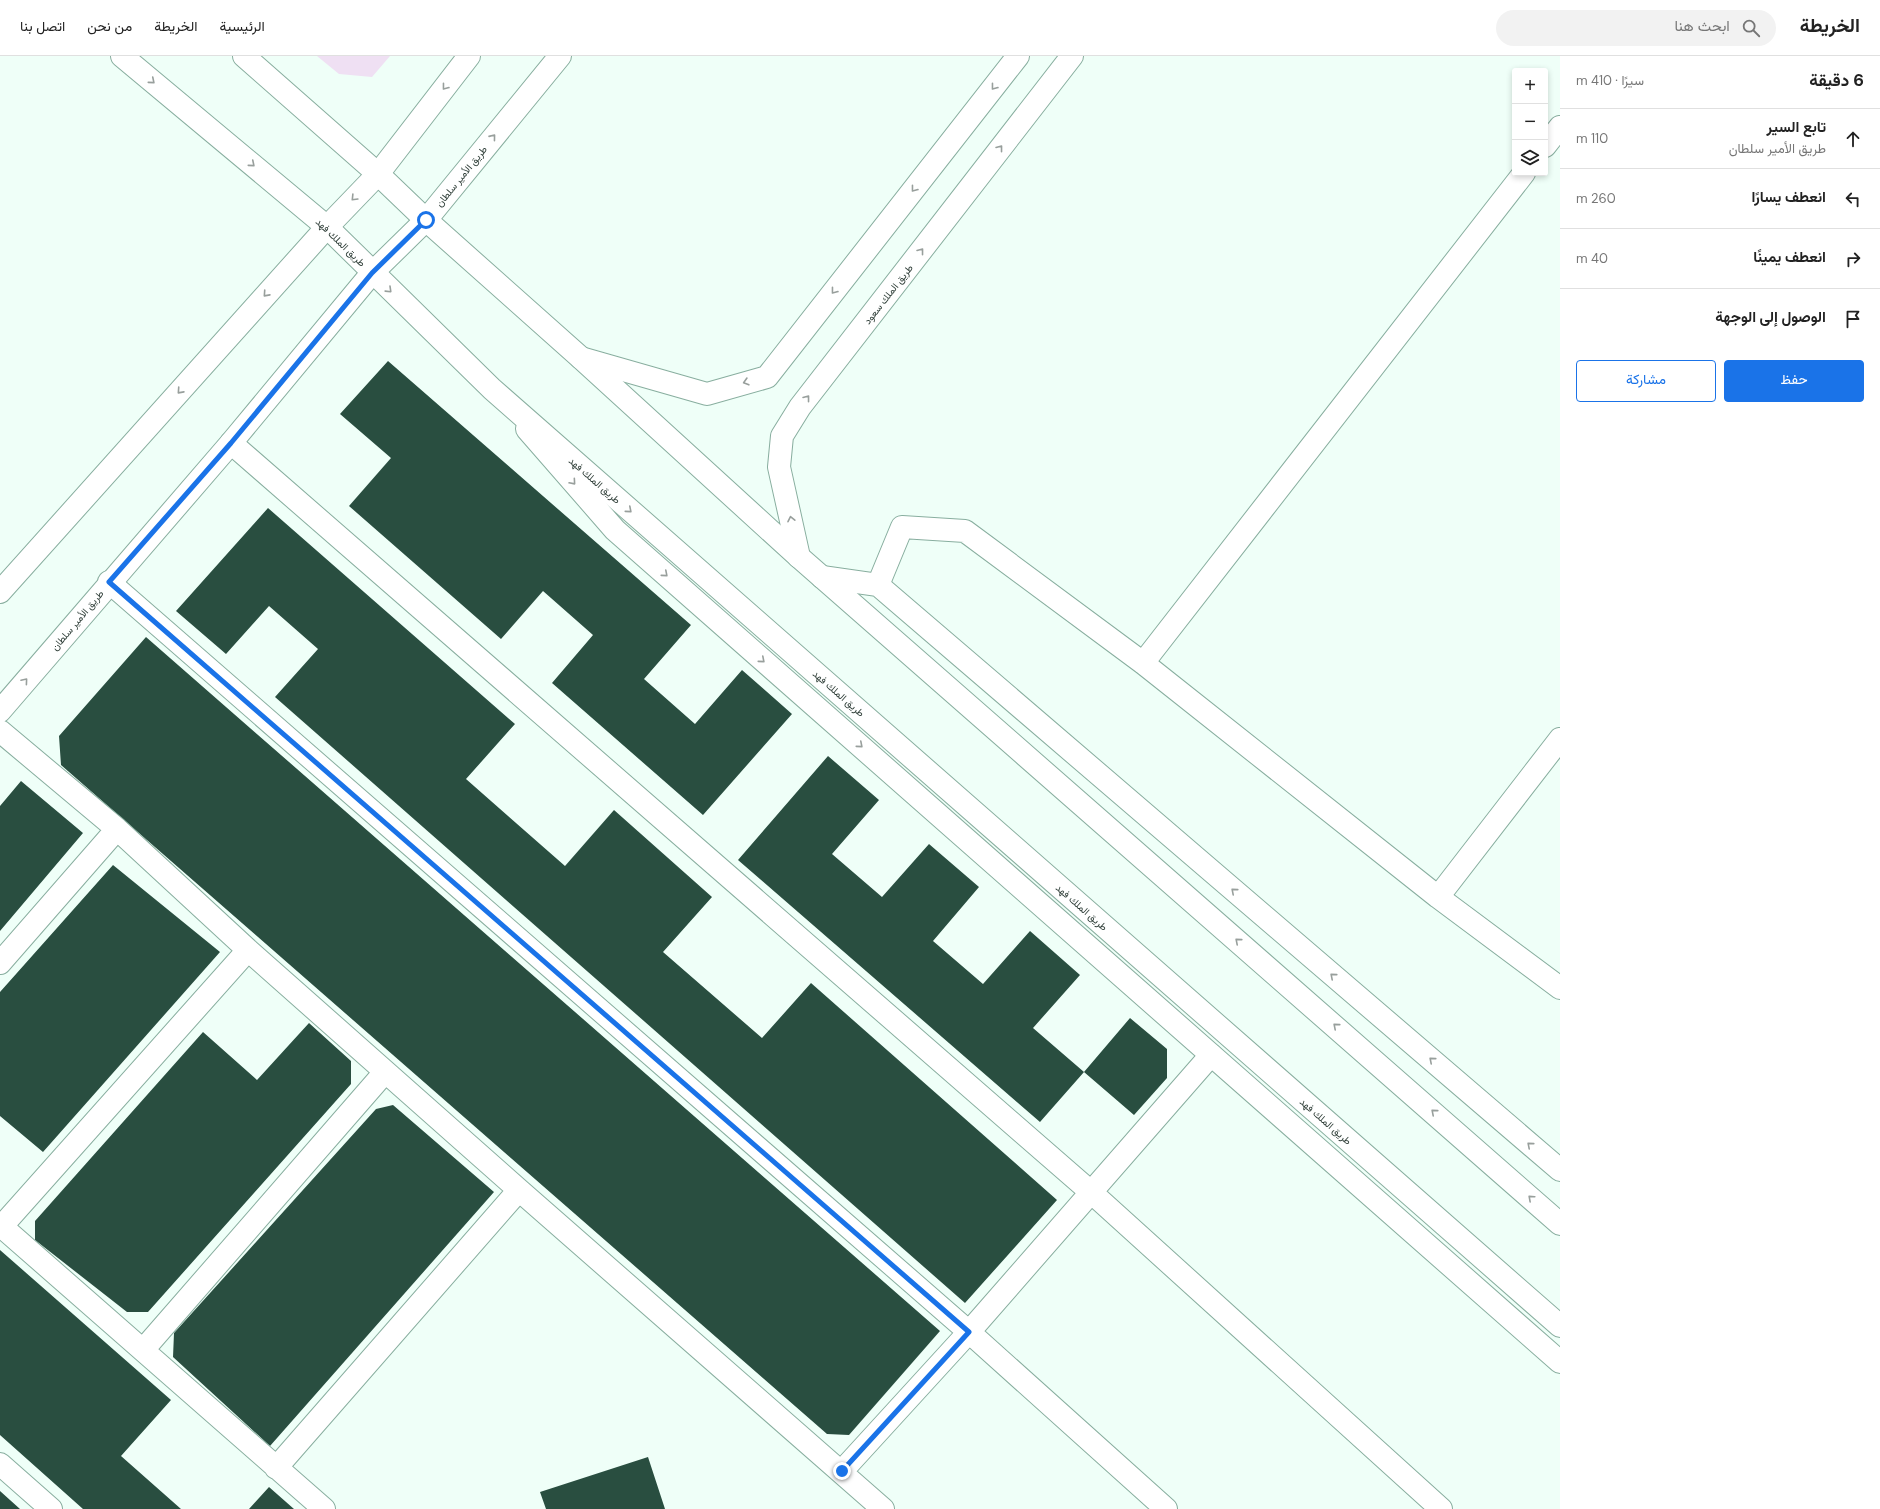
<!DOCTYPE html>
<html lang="ar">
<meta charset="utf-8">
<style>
body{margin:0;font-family:"DM Sans",Vazirmatn,sans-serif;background:#f2f2f2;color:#222;direction:rtl}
.controls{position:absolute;right:12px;top:12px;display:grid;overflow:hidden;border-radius:4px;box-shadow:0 2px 6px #0003}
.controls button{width:36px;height:36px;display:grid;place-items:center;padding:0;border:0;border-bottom:1px solid #e0e0e0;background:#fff;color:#222;font:20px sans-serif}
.stop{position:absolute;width:12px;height:12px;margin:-9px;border:3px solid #1a73e8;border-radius:50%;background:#fff}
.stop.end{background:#1a73e8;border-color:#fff;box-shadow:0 1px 4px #0008}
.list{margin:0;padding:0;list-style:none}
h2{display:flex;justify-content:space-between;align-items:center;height:52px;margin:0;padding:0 16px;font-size:17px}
h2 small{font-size:13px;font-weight:400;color:#767676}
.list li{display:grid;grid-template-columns:26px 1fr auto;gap:12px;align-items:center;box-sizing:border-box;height:60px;padding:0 16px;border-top:1px solid #e0e0e0}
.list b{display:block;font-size:15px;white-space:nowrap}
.list p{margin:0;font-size:13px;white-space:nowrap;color:#767676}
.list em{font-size:13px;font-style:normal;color:#767676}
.actions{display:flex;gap:8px;padding:12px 16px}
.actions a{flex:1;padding:9px 0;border:1px solid #1a73e8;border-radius:4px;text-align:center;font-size:14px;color:#1a73e8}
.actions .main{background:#1a73e8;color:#fff}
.icon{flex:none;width:22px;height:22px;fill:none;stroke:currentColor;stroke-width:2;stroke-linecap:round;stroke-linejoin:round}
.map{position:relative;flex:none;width:1560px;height:1453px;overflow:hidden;direction:ltr}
header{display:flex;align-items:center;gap:24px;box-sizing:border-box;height:56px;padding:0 20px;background:#fff;border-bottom:1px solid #e0e0e0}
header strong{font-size:19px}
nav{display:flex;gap:22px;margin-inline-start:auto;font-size:14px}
.search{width:280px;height:36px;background:#f2f2f2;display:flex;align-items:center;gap:10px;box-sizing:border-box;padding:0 14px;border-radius:22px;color:#767676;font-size:15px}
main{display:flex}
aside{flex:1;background:#fff}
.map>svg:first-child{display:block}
</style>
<header>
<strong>الخريطة</strong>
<div class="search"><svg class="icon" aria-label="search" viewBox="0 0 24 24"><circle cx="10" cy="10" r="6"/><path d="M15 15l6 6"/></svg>ابحث هنا</div>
<nav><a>الرئيسية</a><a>الخريطة</a><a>من نحن</a><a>اتصل بنا</a></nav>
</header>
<main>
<aside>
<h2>6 دقيقة<small>سيرًا · 410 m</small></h2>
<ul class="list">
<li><svg class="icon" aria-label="ahead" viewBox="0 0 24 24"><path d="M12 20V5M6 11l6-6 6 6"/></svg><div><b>تابع السير</b><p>طريق الأمير سلطان</p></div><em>110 m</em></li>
<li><svg class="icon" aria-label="left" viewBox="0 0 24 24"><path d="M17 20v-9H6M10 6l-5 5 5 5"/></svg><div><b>انعطف يسارًا</b></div><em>260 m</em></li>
<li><svg class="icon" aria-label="right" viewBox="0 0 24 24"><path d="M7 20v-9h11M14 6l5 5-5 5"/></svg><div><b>انعطف يمينًا</b></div><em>40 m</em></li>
<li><svg class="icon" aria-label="arrive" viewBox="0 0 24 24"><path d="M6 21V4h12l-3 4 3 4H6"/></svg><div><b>الوصول إلى الوجهة</b></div></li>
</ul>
<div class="actions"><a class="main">حفظ</a><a>مشاركة</a></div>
</aside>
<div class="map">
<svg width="1560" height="1453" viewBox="0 0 1560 1453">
<rect width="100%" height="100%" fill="#effff8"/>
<!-- green -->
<path fill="#efe0f3" d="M317 0H390L372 21 339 18Z"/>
<!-- building -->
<path fill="#294e40" d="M388 305 691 569 644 623 695 668 742 614 792 658 703 759 552 627 593 579 543 535 501 583 349 450 391 402 340 358Z
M268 452 515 668 466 723 565 810 614 754 712 841 663 896 762 982 811 927 1057 1144 965 1247 275 641 318 593 269 550 226 598 176 555Z
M146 581 940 1275 849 1379 827 1378 61 709 59 680Z
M828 700 879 744 832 798 882 841 929 788 979 831 933 885 983 928 1030 875 1080 919 1033 972 1084 1016 1040 1066 738 804Z
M21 725 83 777 0 875V750Z
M113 809 220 896 43 1096 0 1060V936Z
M1130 962 1167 993V1022L1134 1059 1084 1016Z
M309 967 351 1005V1028L148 1256H127L35 1184V1165L203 976 257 1024Z
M393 1049 494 1136 270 1390 173 1301 174 1277 376 1053Z
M0 1194 171 1344 121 1400 181 1453H83L0 1379Z
M648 1401 665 1453H546L540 1436Z
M269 1431 294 1453H249Z
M0 1435 20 1453H0Z"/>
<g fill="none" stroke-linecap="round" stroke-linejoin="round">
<!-- minor casing -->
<g stroke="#88ae9f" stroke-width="24">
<path id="minor" d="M1545 90 1560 71
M231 387 1092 1137 1441 1453
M109 526 969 1276 1166 1453
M878 529 902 471 965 475 1143 607 1438 841 1560 932
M1143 607 1524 117
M0 675 117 773 248 894 519 1134 883 1453
M1438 841 1560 683
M0 907 117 773
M0 1169 324 1453
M2 1170 248 894
M143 1294 385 1016
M0 1408 51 1453
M276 1412 519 1134
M842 1415 969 1276 1211 999"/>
</g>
<!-- tertiary casing -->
<g stroke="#88ae9f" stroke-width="24">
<path id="tertiary" d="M527 373 615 474 1560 1306
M822 521 878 529 1560 1114"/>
</g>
<!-- primary casing -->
<g stroke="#88ae9f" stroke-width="24">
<path id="primary" d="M581 302 707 338 767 321 1018 0
M799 501 779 411 782 380 800 351 1072 0
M0 536 327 171 378 118 469 0
M0 655 231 387 372 217 426 164 560 0"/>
</g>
<!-- trunk casing -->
<g stroke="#88ae9f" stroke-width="24">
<path id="trunk" d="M122 0 327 171 492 333 1560 1270
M244 0 378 118 426 164 581 302 799 501 1560 1168"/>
</g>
<!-- minor -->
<use href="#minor" stroke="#fff" stroke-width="22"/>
<!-- tertiary -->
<use href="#tertiary" stroke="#fff" stroke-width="22"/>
<!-- primary -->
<use href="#primary" stroke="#fff" stroke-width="22"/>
<!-- trunk -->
<use href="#trunk" stroke="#fff" stroke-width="22"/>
</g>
<!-- one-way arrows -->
<defs><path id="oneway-chevron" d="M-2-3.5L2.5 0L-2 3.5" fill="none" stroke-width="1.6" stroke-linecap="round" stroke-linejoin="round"/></defs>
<g stroke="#989f9c">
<use href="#oneway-chevron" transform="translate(152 25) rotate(40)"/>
<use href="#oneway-chevron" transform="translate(445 31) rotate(128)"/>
<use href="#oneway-chevron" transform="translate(994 31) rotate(128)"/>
<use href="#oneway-chevron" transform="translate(493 81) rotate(-51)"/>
<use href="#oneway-chevron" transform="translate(1000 92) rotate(-52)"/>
<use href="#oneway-chevron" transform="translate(252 108) rotate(40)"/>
<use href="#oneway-chevron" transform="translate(914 133) rotate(128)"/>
<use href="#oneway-chevron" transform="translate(354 142) rotate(134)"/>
<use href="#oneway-chevron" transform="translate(921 195) rotate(-52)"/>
<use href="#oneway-chevron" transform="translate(389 234) rotate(44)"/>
<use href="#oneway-chevron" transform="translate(834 235) rotate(128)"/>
<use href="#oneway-chevron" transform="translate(266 238) rotate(132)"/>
<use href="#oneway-chevron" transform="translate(746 326) rotate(164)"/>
<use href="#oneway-chevron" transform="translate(180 335) rotate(132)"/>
<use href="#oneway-chevron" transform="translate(807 342) rotate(-52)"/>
<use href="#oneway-chevron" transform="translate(573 426) rotate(49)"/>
<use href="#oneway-chevron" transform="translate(629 454) rotate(41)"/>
<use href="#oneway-chevron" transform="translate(791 463) rotate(-102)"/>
<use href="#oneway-chevron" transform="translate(665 518) rotate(41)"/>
<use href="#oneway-chevron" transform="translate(762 604) rotate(41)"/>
<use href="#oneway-chevron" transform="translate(25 625) rotate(-50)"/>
<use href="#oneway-chevron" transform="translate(860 689) rotate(41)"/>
<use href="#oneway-chevron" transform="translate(1234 835) rotate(-139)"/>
<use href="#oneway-chevron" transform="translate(1238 885) rotate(-139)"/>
<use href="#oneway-chevron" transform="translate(1333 920) rotate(-139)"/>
<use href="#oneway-chevron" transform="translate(1336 970) rotate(-139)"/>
<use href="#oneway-chevron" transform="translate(1432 1004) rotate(-139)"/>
<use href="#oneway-chevron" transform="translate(1434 1056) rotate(-139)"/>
<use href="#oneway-chevron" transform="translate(1530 1089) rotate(-139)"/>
<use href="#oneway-chevron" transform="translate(1531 1142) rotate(-138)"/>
</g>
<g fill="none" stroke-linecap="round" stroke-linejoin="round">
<!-- route -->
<path stroke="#1a73e8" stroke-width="5" d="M426 164 372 217 231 387 109 526 969 1276 842 1415"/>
</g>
<g text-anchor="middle" stroke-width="4" stroke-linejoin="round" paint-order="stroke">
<!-- street labels -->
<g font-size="10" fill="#303f39" stroke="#fff">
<text transform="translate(461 120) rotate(-51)" y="4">طريق الأمير سلطان</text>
<text transform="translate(341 186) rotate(44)" y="4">طريق الملك فهد</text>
<text transform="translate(888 238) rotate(-52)" y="4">طريق الملك سعود</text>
<text transform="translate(595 424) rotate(41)" y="4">طريق الملك فهد</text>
<text transform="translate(77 564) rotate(-50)" y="4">طريق الأمير سلطان</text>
<text transform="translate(839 637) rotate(41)" y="4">طريق الملك فهد</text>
<text transform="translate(1082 851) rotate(41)" y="4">طريق الملك فهد</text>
<text transform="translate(1326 1065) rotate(41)" y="4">طريق الملك فهد</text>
</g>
</g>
</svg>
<div class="controls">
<button>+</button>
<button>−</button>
<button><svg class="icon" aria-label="layers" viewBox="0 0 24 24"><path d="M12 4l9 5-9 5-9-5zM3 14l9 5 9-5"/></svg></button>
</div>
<div class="stop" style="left:426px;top:164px"></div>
<div class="stop end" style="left:842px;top:1415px"></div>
</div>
</main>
